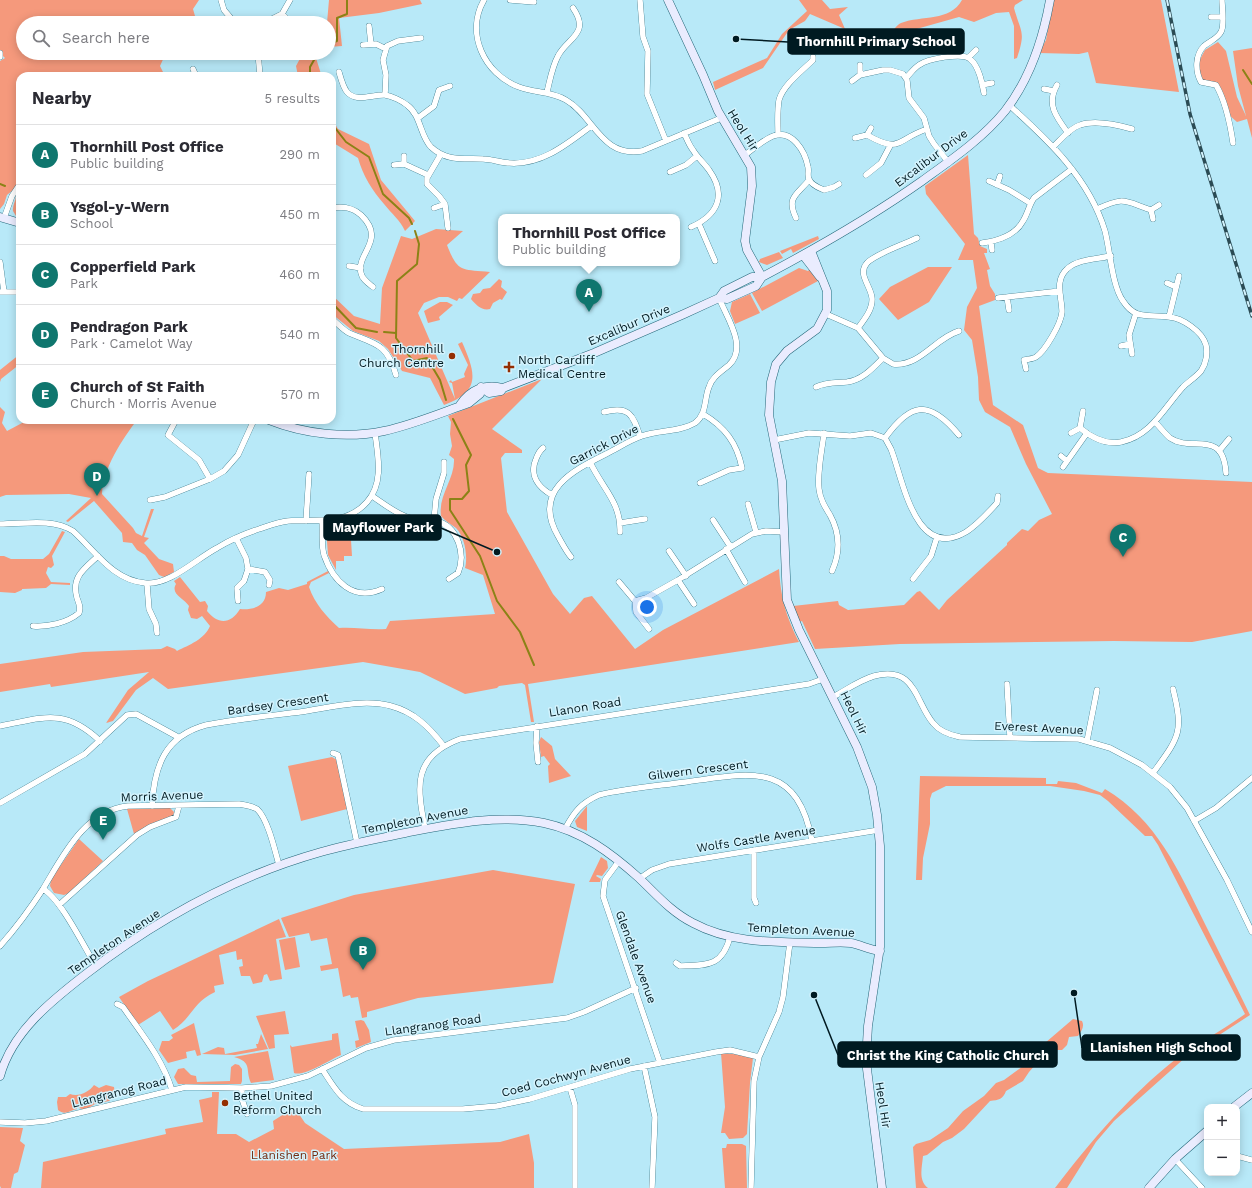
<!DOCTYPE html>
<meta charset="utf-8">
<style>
body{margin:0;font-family:"Work Sans",sans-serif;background:#f7f7f7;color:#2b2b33}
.controls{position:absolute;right:12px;bottom:12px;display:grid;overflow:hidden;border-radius:8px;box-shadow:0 2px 10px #0003}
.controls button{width:36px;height:36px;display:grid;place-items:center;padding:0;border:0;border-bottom:1px solid #e1e1e2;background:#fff;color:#2b2b33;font:20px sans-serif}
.you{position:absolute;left:647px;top:607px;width:14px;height:14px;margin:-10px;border:3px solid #fff;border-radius:50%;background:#1a73e8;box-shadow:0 0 0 6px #1a73e833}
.badge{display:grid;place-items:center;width:26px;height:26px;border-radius:50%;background:#0f766e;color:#fff;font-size:13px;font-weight:700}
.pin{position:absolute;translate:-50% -33px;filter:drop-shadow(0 1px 2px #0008)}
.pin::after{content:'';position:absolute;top:21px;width:14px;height:12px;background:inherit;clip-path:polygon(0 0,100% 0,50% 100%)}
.popup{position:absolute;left:498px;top:214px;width:182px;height:52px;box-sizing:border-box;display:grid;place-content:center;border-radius:8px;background:#fff;filter:drop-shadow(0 1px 3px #0005);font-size:13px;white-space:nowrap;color:#7c7c81}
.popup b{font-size:15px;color:#2b2b33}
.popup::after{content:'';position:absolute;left:50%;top:100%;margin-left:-8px;border:8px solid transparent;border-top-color:#fff}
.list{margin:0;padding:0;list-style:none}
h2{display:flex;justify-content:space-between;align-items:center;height:52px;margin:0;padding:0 16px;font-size:17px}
h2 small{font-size:13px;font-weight:400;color:#7c7c81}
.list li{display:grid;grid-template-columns:26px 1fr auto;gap:12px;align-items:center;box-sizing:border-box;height:60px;padding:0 16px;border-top:1px solid #e1e1e2}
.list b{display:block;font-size:15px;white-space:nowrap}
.list p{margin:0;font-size:13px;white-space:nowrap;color:#7c7c81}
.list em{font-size:13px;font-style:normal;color:#7c7c81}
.icon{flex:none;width:22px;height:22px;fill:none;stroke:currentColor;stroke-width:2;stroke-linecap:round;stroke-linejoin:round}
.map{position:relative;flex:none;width:1252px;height:1188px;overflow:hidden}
.search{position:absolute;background:#fff;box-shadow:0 2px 10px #0003;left:16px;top:16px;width:320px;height:44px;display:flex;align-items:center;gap:10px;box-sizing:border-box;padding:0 14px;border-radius:22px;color:#7c7c81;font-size:15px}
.panel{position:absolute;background:#fff;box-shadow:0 2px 10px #0003;left:16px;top:72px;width:320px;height:352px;border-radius:12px}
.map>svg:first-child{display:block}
</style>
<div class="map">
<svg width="1252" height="1188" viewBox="0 0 1252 1188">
<rect width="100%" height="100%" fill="#b8e9f8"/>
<!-- green -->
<path fill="#f5997c" d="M0 0H199L193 9 197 23H23V53H166L160 66 165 76H20V217L16 216 13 211C12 203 20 197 13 190L7 195 4 204 0 209V61L5 58 0 53Z
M329 0H420L422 4 379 13 339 18 342 46 329 47V23H327Z
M799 0H822L830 9 848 7 839 15 845 29 810 14 805 21 789 30 763 68 715 90 713 82 767 58 782 34 807 11Z
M962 0H1023L1015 5 1014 8C1021 33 1026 31 1017 58L1014 59V26L1009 12 996 13 974 22 959 17 888 37C892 33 896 25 901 23 922 15 950 22 962 0Z
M1053 0H1161L1179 92 1096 83 1088 52 1079 54 1039 53 1046 40Z
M1218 42 1226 51 1237 97 1246 116 1238 86 1233 51 1252 48V138L1247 119 1237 122 1229 115 1216 85 1201 82 1197 65 1205 50Z
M303 53H320L316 58 321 74 316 76H298L296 66Z
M332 119 338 129 369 144 381 180 415 221 405 231C400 220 392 214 384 204 372 190 363 176 358 158L332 142Z
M968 155 974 234 978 238 980 246 987 249V253H984L990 269 987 270 990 286 995 294V300L979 306 993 405 1023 425 1038 468 1048 473 1252 482V631L1192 642 1114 641 900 644 815 649 802 621 799 622 793 606 838 601 839 605 848 610 904 605 917 592 920 591 939 610 947 600 1007 545V543L1022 529 1028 531 1039 520 1052 514 1026 464 1010 427 985 412 979 400 978 377 972 340 964 330 967 307 977 288 973 260H958L965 244 926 194 925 186Z
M436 229 463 231 447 245C458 273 461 269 490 272L462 299 459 298 457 301 448 297H439L424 303 418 313 455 399 452 383 449 382 451 380 452 382 465 377 464 374 468 365 458 344 462 342C476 374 481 391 444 405L430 378 402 371 388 349 379 341 353 331 332 314V295L354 316 380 324 382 288 401 236 412 239Z
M818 236 819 239 793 253 791 249 782 254 780 251Z
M779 252 783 258 767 265 759 262 760 259Z
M928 267H952L929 302 898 320 879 299 890 287Z
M799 268 808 271 810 269 818 281 762 311 752 293Z
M499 279 502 281 501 287 507 292 502 300 500 299 493 303 490 309C482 311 476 305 471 299L473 294 480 293 483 289 490 288Z
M750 294 760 313 735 324 730 311 732 302Z
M440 302H447L453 305 439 317 440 320 428 323 424 311Z
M20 354V364L1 379 0 382V370Z
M542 379 492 429 522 450V453H505L501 458 507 512 553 594 570 614 584 598 592 596 635 649 663 630 779 569C781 599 786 616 799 642L528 684 534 722H531L525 685 522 683 499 686 497 688 465 694 420 672 363 662 168 689 153 678 136 690 113 721 106 723 128 690 149 672 51 687 50 684 0 692V664L83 652 161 649 167 646 175 649 177 651C189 645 205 639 210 626L202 616 197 619 191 618 188 610 189 606C184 598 170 594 176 584L174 581 180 577 200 602 205 601 208 606 207 611C218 625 231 624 240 609 252 610 266 607 266 592L279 588 288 590 307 584V582L328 571 329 573 311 582 309 587C315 604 326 616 339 628 355 627 369 630 386 629L390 621 495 614 483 575 465 568C468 557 465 537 456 528 451 524 445 521 441 516 438 495 455 479 454 459L449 455 452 446 450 434 451 422 448 416Z
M0 407 5 412 2 423 7 431 24 422V420H137C122 440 103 468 102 494L133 528 136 533 142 536 151 509H154L144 537 149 538 144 543 159 559 173 564 174 572 164 577 159 575 145 555 137 550 132 543 123 542 122 533 94 501 68 522 66 521 91 498 69 494 6 495 0 497Z
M347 522V540H351L352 556H344V561H336V570L328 555 326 528Z
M62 531 65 532 52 556 54 565 51 568 48 567 46 573 51 582 70 583V585L51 584 46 588 22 589V590L15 593 0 592V556H4L11 559H43L49 554Z
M541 737 552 746 555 759 571 776 549 783 548 766 550 764 544 756 541 757 539 742Z
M332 757 337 760 347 809 301 821 288 766Z
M920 776 1046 778V784H1057L1058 781 1076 783 1102 793 1105 789C1157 820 1179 871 1205 924 1220 954 1235 984 1250 1015L1187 1056 1114 1121 1096 1142 1067 1188H1055C1091 1141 1129 1096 1176 1059 1198 1043 1223 1030 1245 1014L1158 845 1152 836H1145L1108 801 1100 795 1084 791 1050 786H946L932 793 930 799V824L923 858 922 880H916Z
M587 806V831L577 827 575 821Z
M170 808 174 812 173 816 134 834 127 809Z
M79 839 103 861 69 893 64 895 54 893 50 886 51 879Z
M601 857 607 861 608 868 602 876 597 875 596 876 601 879 600 882H589Z
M493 870 575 884 553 983 418 998 367 1012V1017L362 1018 358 997 351 998 350 995 343 997 338 968 321 971 320 966 332 964 327 938 311 941 309 933 289 937 281 918 354 895Z
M279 919 286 937 276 939 282 979 270 981 267 974 264 975 262 982 253 984 250 976H241L239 967 243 966 242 959 237 960 236 951 219 955 224 984 214 986 215 992C193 1002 192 1018 173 1030L160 1011 138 1025 119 997 148 981Z
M295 937 300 967 285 970 279 940Z
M285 1011 289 1034 274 1035 275 1048 269 1049 256 1016Z
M1073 1019 1082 1021C1085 1027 1081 1031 1078 1036L1069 1037 1067 1045 1062 1050H1057L1052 1059 1037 1063 1029 1072 1023 1081 1006 1091C1003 1099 999 1100 990 1101L964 1129 952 1138 943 1142 927 1155 923 1156C922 1168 918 1180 928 1188H916L913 1147 916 1144 930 1140 948 1128 963 1111 984 1096 996 1083 1004 1080 1030 1061 1038 1049Z
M361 1020 364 1021 369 1030 371 1042 356 1048 355 1041 359 1040 355 1021Z
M194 1023 201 1055 197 1056 195 1050 186 1052 187 1058 168 1063 159 1050 162 1041H169L173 1038 171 1035Z
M338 1033 341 1055C331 1059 304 1077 294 1073L290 1045 292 1047 332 1040V1034Z
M261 1034 268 1049 235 1055 202 1054 218 1047 224 1048 225 1054 257 1048 256 1044H258Z
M268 1051 274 1080 251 1083C245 1070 253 1062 234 1057Z
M721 1053 744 1055 753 1058 750 1083 747 1134 743 1138 729 1139 725 1133H721L725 1107Z
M235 1064 239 1065 242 1069V1081L241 1084H178L174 1077 178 1069 184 1068 191 1075 196 1076 197 1082 230 1081 231 1067Z
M94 1085 99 1088 106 1085 114 1087 115 1095 109 1101 95 1104 85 1110 79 1108 77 1105V1109C71 1110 65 1116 58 1110L57 1102 58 1097H66L70 1094C79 1097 89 1092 94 1085Z
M212 1092H219L217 1134H236L249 1142 274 1129 273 1121 284 1114 297 1111 305 1123 344 1149 500 1142 529 1134 534 1163V1188H41L43 1162 166 1134 165 1129 203 1122 199 1100 212 1097Z
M0 1127 23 1128 20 1141 25 1145 18 1172 14 1174 11 1188H1L0 1186Z
M727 1144H742L746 1146 747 1188H725L722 1148H726Z"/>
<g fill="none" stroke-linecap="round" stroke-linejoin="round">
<!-- stream -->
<path stroke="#8b8216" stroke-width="2" d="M329 44 337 41V18L347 14V0
M1243 70 1252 84
M310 76V67L318 53
M332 124 346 142 369 157 383 194 409 218 412 224
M0 184 5 186
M415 231 419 244 417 264 397 281 396 338 413 361 427 358 440 380 446 400
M332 303 356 328 377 332
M384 332 396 333
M453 419 471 455 466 465 469 491 462 499H450V510L480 556 497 601 520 632 534 665"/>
<!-- street casing -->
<g stroke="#236779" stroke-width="6">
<path id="street" d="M221 0 224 10 235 23
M484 0C465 33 484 74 519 87 534 93 551 91 566 100 594 116 601 158 642 151L721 118
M510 0 534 2
M640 0 643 37 648 51 647 94 666 141
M1222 0C1222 8 1225 25 1221 32 1217 39 1210 41 1204 46 1195 55 1195 71 1201 82L1216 85C1226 102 1230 123 1233 143
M282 14 291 23
M1211 17H1222
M264 23 282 14 290 0
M369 26 371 44
M363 45 376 44 386 49
M0 53V57
M258 53 260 76
M969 57 976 50
M193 69 196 76
M339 72C341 79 343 87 347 92 356 103 373 94 385 95 392 96 402 101 407 105 421 115 420 136 431 147 447 162 464 158 483 159 492 159 501 163 510 163 542 165 567 144 591 126
M860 75V65
M906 78C910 74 914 68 919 65 927 59 962 52 970 59 979 66 982 83 984 93
M852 81 860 75 883 70H890L903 74 907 80 909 98 924 118 929 136 934 144 949 163
M982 85 992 83
M1057 85C1046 104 1056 117 1068 133
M1044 89 1054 91
M547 92C550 80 552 67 558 56 567 38 591 34 573 8
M385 95 386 75 383 60 387 46 398 41 421 38
M1009 105C1048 140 1089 178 1105 231 1110 250 1112 286 1123 301 1136 321 1149 314 1169 317 1182 318 1202 331 1206 345 1208 353 1206 364 1201 371 1196 377 1188 382 1183 387 1164 408 1151 436 1121 442 1106 445 1091 437 1080 428
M418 118 434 106 439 90 450 86
M684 133C687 139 689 145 693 150 697 157 704 163 709 170 727 195 718 215 691 227
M778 135C778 124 777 111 779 100 783 85 802 71 813 60V57
M867 135 871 128
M855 138 867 135C901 154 895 140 927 129
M1054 146C1061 139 1070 128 1080 125 1094 120 1118 125 1132 129
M441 154 427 178V184L439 196 445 204 448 228
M745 155C753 149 763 140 773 136 792 129 805 151 808 167 809 171 807 176 809 179 811 185 819 188 824 190L834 187 839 184
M404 156V164
M394 165 404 164 428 175
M670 172 686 165 697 156
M866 175 881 163 890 146
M989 181 1009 190 1030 203
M997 185 1000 176
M332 208C343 206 352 207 361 215 387 240 356 253 361 273 362 279 368 283 373 287
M434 208 445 204
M1097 209C1125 196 1124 201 1151 210
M4 218 12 196 20 184
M796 218C786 197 797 195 809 180
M1153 219 1151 210 1159 205
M699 224 715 261
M991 242 992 250
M982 243C997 241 1015 236 1023 221 1028 213 1029 205 1034 198L1072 169
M0 262 4 292
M349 266 361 268
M1167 283 1176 287
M0 292H20
M1007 297 1009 310
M998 298 1060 291
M826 314 858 328 883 358 893 364C920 367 935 338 959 331
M1169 317 1179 276
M332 319C337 323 343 330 349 333 375 344 387 343 396 375
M858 328C864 320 873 309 872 298 871 286 857 274 867 263 875 254 905 244 917 238
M1121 346 1130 344
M1132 354 1129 335 1136 313
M1026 369 1024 360C1028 359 1033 359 1036 357 1045 351 1061 324 1062 312 1062 297 1054 281 1067 269 1077 259 1097 259 1111 256
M816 387C826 382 836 383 847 382 862 380 872 369 883 358
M604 412C629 405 633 415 640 436
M176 420 168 435 199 460 210 479
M1155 422C1160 427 1165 434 1170 438 1192 453 1223 428 1226 473
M824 433C822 451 817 471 819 489 820 499 825 507 830 515 840 533 841 551 832 571
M1071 433 1080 428 1083 411
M885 438C911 402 929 399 959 435
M774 440 809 433 850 436 871 433 885 438 891 449C903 479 915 562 966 532 977 525 988 513 997 503L998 496
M543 448C539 451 538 454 536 459 529 475 538 487 552 495
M1219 451 1229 439
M1061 456 1067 461
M590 462C602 488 621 502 620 532
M1063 467 1087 433
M700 483 729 470 742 468C737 443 725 427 703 414
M372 496C384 504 396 514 410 518 419 521 428 518 437 521 458 527 466 554 458 573L449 579
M150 500 165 497 210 479 224 471 238 455 254 420
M748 504 756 532
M434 520 436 499 444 473V462
M713 520 730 546
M306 521 309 474
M322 521C323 531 321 545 324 555 333 581 353 602 382 589
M620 523 645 519
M0 524C24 524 52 518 73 531 96 552 113 580 145 583 169 586 196 559 217 548 230 540 244 534 259 529 268 526 278 522 288 521 316 519 346 526 367 502 384 483 378 456 375 433
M236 538 246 558 248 569 244 581 237 588 238 601
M726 549 745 582
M669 551 686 576
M571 557C566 551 562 543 558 536 532 491 572 471 606 454 618 448 630 440 642 436 658 430 680 432 695 423 707 414 704 399 709 387 712 377 721 372 729 365 748 347 727 318 719 298
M248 569 265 572 270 580 269 585
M913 579 931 556 937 537
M678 580 694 604
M619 582 635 601
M147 584 149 609 156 624 157 633
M33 626C48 627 67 623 79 613 81 608 79 603 77 598 71 577 84 569 98 556
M649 629 636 612 635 601 646 598 678 580 752 534 766 531 784 532
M1007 684 1010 737
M833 697C846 690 860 680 874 676 916 665 915 702 933 723 940 732 950 735 960 737L1079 739 1110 748 1142 765 1170 787 1187 808 1227 880 1252 932
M0 726C43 718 64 707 100 741
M537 726 536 743 538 762
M1087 741 1097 690
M333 753 338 755 357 843
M1153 773C1179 737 1184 733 1173 689
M0 803 85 754 127 715 136 714 178 737
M152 806C154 766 165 736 206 725 237 719 268 716 300 712 328 708 363 698 391 706 414 712 429 727 443 745
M1194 821 1216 808 1252 778
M425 829C417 786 412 757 460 739L809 684 823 679
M565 829C574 812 581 803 599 795 628 788 657 786 686 782 750 773 797 760 812 841
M754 850V898L756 903
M619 861 605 880 603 896 660 1063
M639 879 652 870 669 864 879 830
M43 889C61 899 84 947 96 966
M59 905 137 835 150 827 176 817 179 806
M0 946C16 928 30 909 43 889 63 856 84 811 128 806L239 804C245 805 252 806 257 809 268 819 275 851 279 865
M676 963 680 966C707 965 722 967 730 937
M117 1004 123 1007C141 1033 162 1058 172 1090
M644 1066 655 1117 652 1188
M322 1069C334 1087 341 1102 363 1109H463L497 1106 530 1099 630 1069 716 1052 730 1050 759 1057
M242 1088V1099L247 1114
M570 1088 575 1105V1188
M0 1122 25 1123 46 1121 186 1087 242 1088 271 1086 308 1076 366 1048 394 1040 567 1018 584 1012 636 988
M1237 1156 1252 1160
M1175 1159 1202 1188
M751 1188 754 1081 759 1057 779 1012 783 997 790 942"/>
</g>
<!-- secondary casing -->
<g stroke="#236779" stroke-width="9">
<path id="secondary" d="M668 0 703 75 718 111 751 167 752 186 745 241 747 250 762 277
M0 217 20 223
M811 251 827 291V310L817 329 787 351 776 364 771 382 769 415 782 481 787 600 799 630 857 747 872 787 877 815 880 846V947L868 1026 866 1061 882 1188
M803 255 820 277
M719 298 727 299 756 286 762 277C817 248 871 217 922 181 951 160 982 139 1005 111 1030 79 1043 39 1050 0
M481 387 489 393 501 391 503 388 594 353 684 314 719 298 724 291 752 277H762
M460 405C470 390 485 383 503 388
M269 420C304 434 347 439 384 431 412 425 443 412 469 403L480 394 481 387
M0 1076C12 1032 51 1001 86 974 157 919 236 876 321 852 349 844 377 839 405 833 452 824 497 814 544 823 582 831 611 853 639 878 656 894 671 912 693 923 732 944 777 942 821 943 831 943 841 942 851 943 861 945 870 950 880 951
M1234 1107 1252 1093
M1149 1188 1175 1159 1207 1131"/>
</g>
<!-- street -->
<use href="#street" stroke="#fff" stroke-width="5.5"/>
<!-- secondary -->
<use href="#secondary" stroke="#eaecfe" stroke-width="8"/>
<!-- rail casing -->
<g stroke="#2b4b54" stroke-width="3.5">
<path id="rail" d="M1167 0 1190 114 1252 316"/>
</g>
<!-- rail -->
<use href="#rail" stroke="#d3f3fd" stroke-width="2" stroke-dasharray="6" stroke-linecap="butt"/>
</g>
<!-- markers -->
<g fill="#942e02" stroke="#d3f3fd" stroke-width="1.5">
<circle cx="452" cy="356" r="4"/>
<path d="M507 361h4v4h4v4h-4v4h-4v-4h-4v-4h4z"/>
<circle cx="225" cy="1103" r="4"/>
</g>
<g text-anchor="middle" stroke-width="3" stroke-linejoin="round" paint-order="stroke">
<!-- street labels -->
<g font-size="12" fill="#001a21" stroke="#d3f3fd">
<text transform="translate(743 130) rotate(58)" y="4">Heol Hir</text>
<text transform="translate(931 158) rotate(-37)" y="4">Excalibur Drive</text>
<text transform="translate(629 325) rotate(-23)" y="4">Excalibur Drive</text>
<text transform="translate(604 445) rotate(-27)" y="4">Garrick Drive</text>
<text transform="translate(278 704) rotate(-8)" y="4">Bardsey Crescent</text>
<text transform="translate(585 707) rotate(-9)" y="4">Llanon Road</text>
<text transform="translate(854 713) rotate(64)" y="4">Heol Hir</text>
<text transform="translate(1039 728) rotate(3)" y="4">Everest Avenue</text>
<text transform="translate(698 770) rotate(-7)" y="4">Gilwern Crescent</text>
<text transform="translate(162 796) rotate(-2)" y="4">Morris Avenue</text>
<text transform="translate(415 820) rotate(-11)" y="4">Templeton Avenue</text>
<text transform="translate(756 839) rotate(-9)" y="4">Wolfs Castle Avenue</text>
<text transform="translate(801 930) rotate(3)" y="4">Templeton Avenue</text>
<text transform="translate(114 942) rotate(-34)" y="4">Templeton Avenue</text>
<text transform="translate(636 957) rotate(70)" y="4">Glendale Avenue</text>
<text transform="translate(433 1025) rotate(-8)" y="4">Llangranog Road</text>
<text transform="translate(566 1076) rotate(-15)" y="4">Coed Cochwyn Avenue</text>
<text transform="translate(119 1092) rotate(-14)" y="4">Llangranog Road</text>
<text transform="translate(883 1105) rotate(81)" y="4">Heol Hir</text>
</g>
<!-- poi labels -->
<g font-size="12" fill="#001a21" stroke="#d3f3fd" text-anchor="start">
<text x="444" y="353" text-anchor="end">Thornhill<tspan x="444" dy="14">Church Centre</tspan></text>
<text x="518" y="364">North Cardiff<tspan x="518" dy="14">Medical Centre</tspan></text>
<text x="233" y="1100">Bethel United<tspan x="233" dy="14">Reform Church</tspan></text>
</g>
<!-- park labels -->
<g font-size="12" fill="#752c12" stroke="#d3f3fd">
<text x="294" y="1159">Llanishen Park</text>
</g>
</g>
<!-- callouts -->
<path fill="none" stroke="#001a21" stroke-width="1.5" d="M736 39L788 42M497 552L441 528M1074 993L1082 1048M814 995L838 1055"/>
<g fill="#001a21" stroke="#d3f3fd" stroke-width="1.5">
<circle cx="736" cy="39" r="4"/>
<circle cx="497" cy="552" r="4"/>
<circle cx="1074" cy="993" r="4"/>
<circle cx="814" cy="995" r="4"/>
</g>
<g fill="#001a21" stroke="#001a21" stroke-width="1.5">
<rect x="788" y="29" width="176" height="25" rx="4"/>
<rect x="324" y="515" width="117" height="25" rx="4"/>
<rect x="1082" y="1035" width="158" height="25" rx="4"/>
<rect x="838" y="1042" width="219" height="25" rx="4"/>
</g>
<g font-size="13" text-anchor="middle" font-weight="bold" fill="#fff">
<text x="876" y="46">Thornhill Primary School</text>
<text x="383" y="532">Mayflower Park</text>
<text x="1161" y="1052">Llanishen High School</text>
<text x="948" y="1060">Christ the King Catholic Church</text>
</g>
</svg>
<div class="controls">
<button>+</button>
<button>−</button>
</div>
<div class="you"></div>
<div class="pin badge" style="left:589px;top:312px">A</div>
<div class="popup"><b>Thornhill Post Office</b>Public building</div>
<div class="pin badge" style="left:363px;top:970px">B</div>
<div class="pin badge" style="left:1123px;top:557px">C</div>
<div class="pin badge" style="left:97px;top:496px">D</div>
<div class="pin badge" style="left:103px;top:840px">E</div>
<div class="search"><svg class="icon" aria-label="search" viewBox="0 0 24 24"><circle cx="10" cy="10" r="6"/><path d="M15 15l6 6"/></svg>Search here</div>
<section class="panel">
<h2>Nearby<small>5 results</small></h2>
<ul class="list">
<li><span class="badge">A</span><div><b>Thornhill Post Office</b><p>Public building</p></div><em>290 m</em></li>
<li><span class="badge">B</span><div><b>Ysgol-y-Wern</b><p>School</p></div><em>450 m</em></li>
<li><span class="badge">C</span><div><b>Copperfield Park</b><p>Park</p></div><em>460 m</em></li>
<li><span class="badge">D</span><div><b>Pendragon Park</b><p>Park · Camelot Way</p></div><em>540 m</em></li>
<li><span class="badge">E</span><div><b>Church of St Faith</b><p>Church · Morris Avenue</p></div><em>570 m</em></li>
</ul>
</section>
</div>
